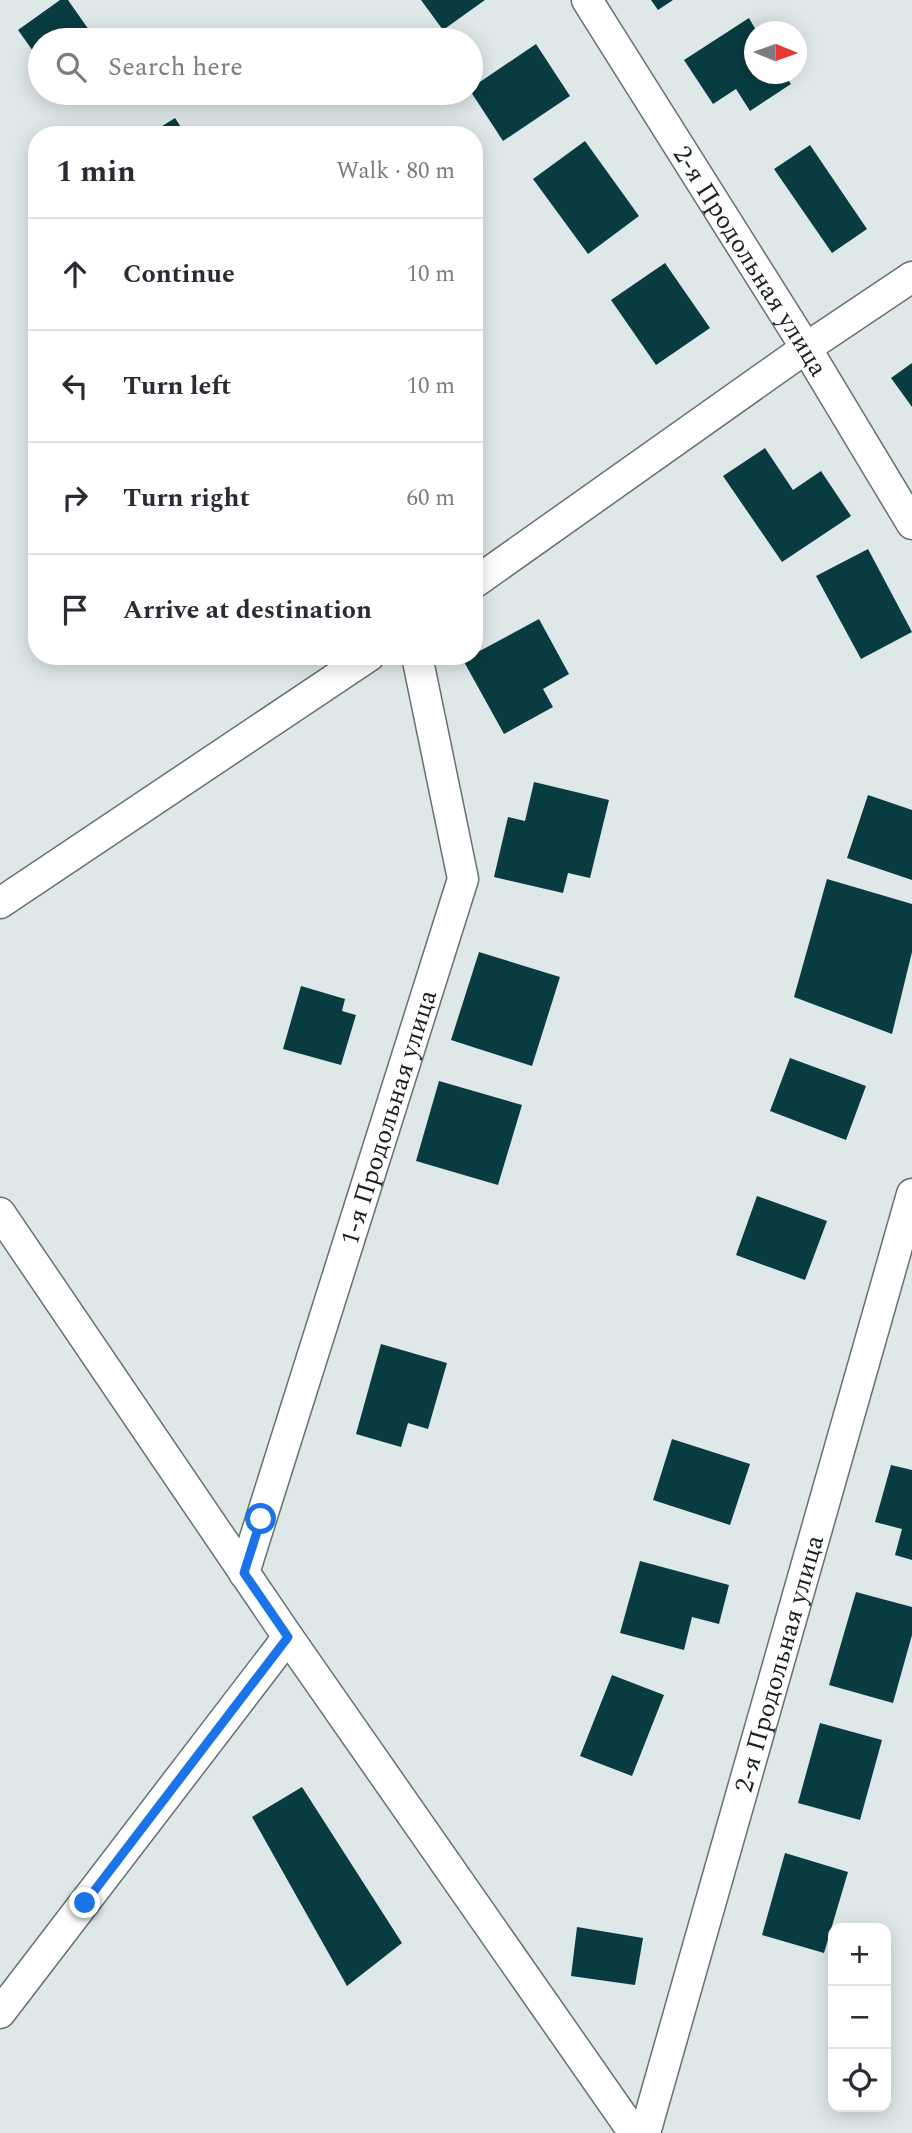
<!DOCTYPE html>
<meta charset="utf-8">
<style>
body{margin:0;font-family:Spectral,serif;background:#f2f2f3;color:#2b2b33}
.controls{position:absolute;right:21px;bottom:21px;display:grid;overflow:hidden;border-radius:14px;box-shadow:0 4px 18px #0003}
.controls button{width:63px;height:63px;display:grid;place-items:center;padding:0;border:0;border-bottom:2px solid #e1e1e2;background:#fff;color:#2b2b33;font:35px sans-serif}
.compass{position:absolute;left:744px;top:21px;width:63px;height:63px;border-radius:50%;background:#fff;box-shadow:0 4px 18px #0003;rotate:91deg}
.stop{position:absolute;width:21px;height:21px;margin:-16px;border:5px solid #1a73e8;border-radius:50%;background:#fff}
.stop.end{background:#1a73e8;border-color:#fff;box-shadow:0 2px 7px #0008}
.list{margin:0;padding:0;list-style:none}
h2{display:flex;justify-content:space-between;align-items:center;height:91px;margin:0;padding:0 28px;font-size:30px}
h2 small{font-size:23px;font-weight:400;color:#7c7c81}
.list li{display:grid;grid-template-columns:46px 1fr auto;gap:21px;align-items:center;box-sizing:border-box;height:112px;padding:0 28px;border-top:2px solid #e1e1e2}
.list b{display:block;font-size:26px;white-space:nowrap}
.list em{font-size:23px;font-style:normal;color:#7c7c81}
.icon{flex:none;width:38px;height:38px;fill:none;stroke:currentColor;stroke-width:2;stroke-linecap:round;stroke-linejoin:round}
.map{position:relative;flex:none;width:912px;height:2133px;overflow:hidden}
.search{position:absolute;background:#fff;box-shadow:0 4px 18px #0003;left:28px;top:28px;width:455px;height:77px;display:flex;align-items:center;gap:18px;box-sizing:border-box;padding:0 24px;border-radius:38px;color:#7c7c81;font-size:26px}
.panel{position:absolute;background:#fff;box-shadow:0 4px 18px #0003;left:28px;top:126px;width:455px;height:539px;border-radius:28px}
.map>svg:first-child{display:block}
</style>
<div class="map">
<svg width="912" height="2133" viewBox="0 0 912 2133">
<rect width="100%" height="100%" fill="#dfe8e9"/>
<!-- building -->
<path fill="#083c41" d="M60 0H68L96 40H40V61L18 30Z
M421 0H485L443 30Z
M651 0H673L658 10Z
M749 18 757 32H754V74H784L791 84 750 111 736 89 713 104 684 60Z
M536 44 570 96 503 141 471 92V88Z
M63 93H82L70 102Z
M175 118 186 135H148Z
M585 141 639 216 588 254 533 179Z
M810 145 867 229 832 253 774 169Z
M665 263 710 328 656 365 611 300Z
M912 363V407L891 378Z
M765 448 793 490 821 471 851 516 782 562 723 476Z
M868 549 912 632 861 659 816 576Z
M539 619 569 674 543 689 553 707 504 734 463 660Z
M534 782 609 800 590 878 568 873 563 893 494 877 508 817 525 821Z
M868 795 912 810V880L847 858Z
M827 879 912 904V952L892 1034 794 997Z
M479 952 560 977 532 1066 451 1040Z
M301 986 345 999 342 1011 356 1015 341 1065 283 1049Z
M790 1058 866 1086 846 1140 770 1111Z
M439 1081 522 1105 498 1185 416 1161Z
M757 1196 827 1221 805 1280 736 1255Z
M381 1344 447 1363 428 1429 408 1423 401 1447 356 1434Z
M672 1439 750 1464 730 1525 653 1500Z
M891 1465 912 1470V1560L895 1555 902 1529 875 1522Z
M640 1561 729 1585 719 1624 692 1617 684 1650 620 1633Z
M856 1592 912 1607V1635L893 1703 829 1685Z
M612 1675 664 1695 632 1776 580 1756Z
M820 1723 882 1740 860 1820 798 1803Z
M302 1787 402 1943 347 1986 252 1817Z
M785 1853 848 1872 824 1953 762 1935Z
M577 1927 643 1938 635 1985 571 1976Z"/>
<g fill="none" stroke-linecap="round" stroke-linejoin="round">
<!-- minor casing -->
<g stroke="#677071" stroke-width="33">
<g id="minor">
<path id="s1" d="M587 0 806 348 912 524"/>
<path d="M474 583 806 348 912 277"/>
<path d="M0 903 369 656"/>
<path d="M0 1213 288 1637 634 2133"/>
<path id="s2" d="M244 1573 463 879 417 656"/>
<path d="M0 2013 288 1637"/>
<path id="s3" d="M645 2133 912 1194"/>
</g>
</g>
<!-- minor -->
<use href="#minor" stroke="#fff" stroke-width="30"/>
</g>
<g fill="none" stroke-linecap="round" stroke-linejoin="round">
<!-- route -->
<path stroke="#1a73e8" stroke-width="9" d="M85 1903 288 1637 244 1573 261 1519"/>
</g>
<g text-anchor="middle" stroke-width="7" stroke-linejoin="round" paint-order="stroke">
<!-- street labels -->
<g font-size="26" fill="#1c1f1f" stroke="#ecf5f6">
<text dy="9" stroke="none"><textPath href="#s1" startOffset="308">2-я Продольная улица</textPath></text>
<text dy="9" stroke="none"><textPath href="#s2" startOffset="478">1-я Продольная улица</textPath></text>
<text dy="9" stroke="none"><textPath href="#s3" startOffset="488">2-я Продольная улица</textPath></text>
</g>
</g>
</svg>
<div class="controls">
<button>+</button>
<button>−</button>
<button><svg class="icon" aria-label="locate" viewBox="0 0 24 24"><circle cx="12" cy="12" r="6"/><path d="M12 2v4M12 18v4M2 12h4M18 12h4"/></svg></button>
</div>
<svg class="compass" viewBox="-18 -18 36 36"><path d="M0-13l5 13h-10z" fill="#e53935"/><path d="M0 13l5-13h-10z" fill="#7c7c81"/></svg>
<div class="stop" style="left:261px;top:1519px"></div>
<div class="stop end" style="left:85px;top:1903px"></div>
<div class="search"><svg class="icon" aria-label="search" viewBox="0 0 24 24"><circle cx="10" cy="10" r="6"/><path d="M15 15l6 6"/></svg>Search here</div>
<section class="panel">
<h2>1 min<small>Walk · 80 m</small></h2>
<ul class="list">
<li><svg class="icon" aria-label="ahead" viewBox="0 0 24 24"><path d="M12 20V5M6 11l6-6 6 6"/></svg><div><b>Continue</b></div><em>10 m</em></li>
<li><svg class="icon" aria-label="left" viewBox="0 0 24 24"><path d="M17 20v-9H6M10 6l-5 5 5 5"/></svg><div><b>Turn left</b></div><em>10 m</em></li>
<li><svg class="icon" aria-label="right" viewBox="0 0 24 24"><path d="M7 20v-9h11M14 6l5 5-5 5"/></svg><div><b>Turn right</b></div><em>60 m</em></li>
<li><svg class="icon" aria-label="arrive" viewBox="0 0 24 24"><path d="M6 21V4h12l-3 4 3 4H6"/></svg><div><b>Arrive at destination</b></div></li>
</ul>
</section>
</div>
